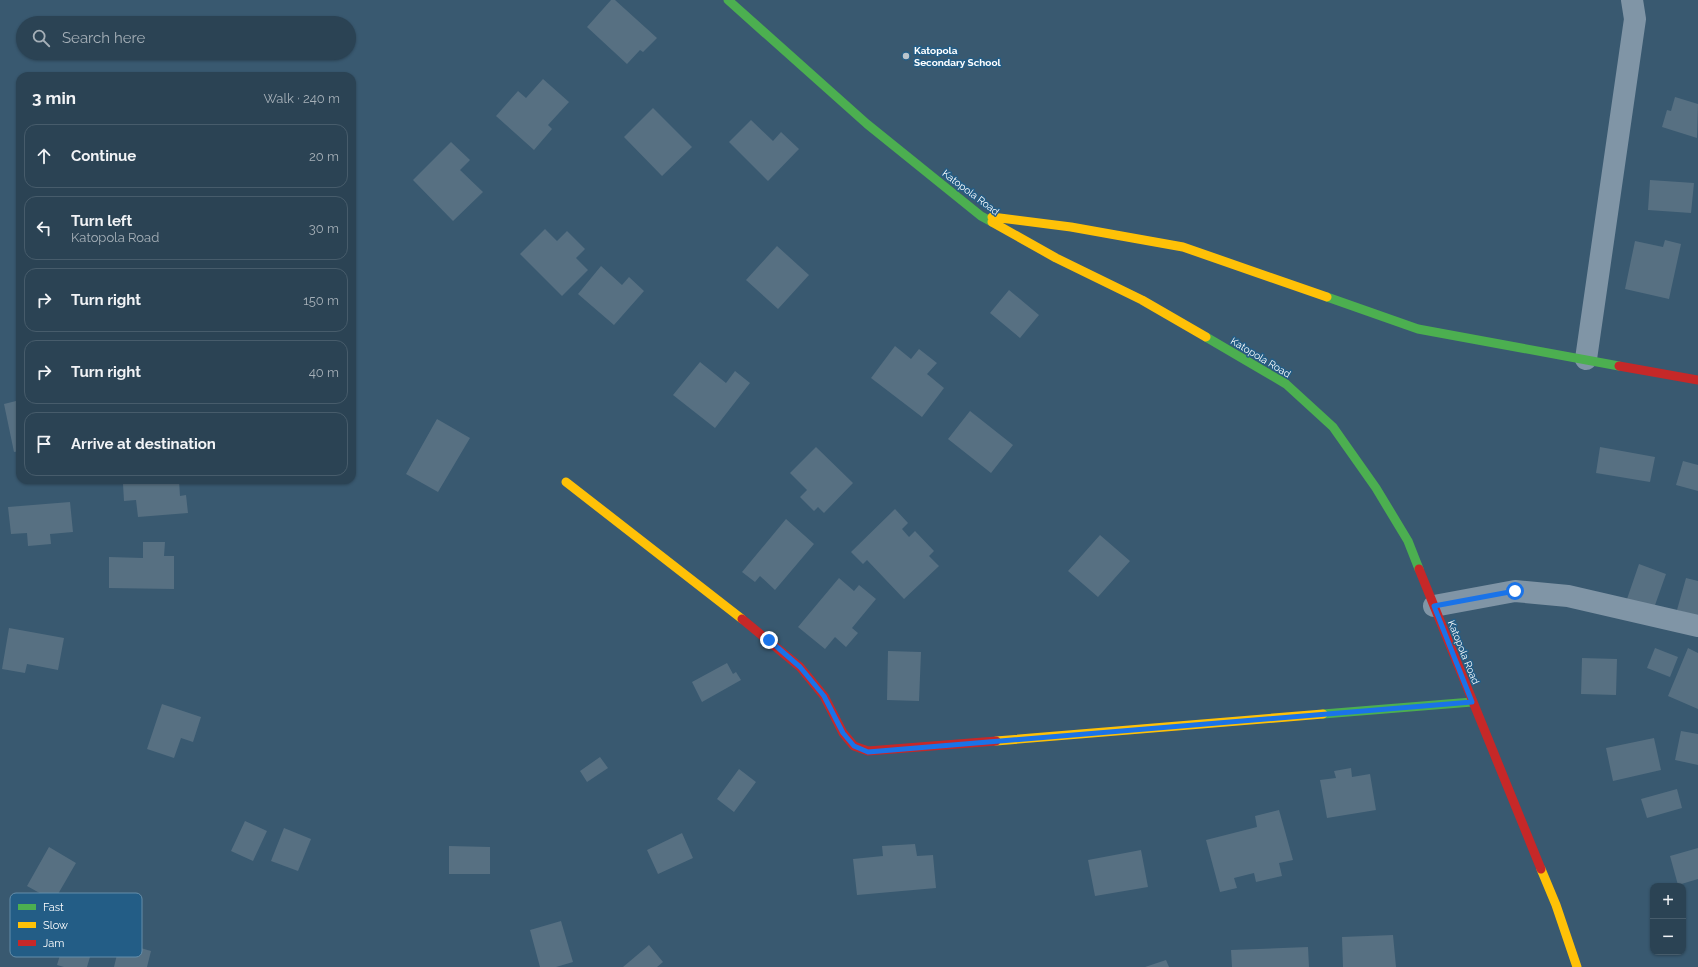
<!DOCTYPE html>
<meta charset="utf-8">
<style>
body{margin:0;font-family:Raleway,sans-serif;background:#374e5e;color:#f1f3f6}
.controls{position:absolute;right:12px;bottom:12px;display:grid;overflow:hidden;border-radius:8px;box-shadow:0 1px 3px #0004}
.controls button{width:36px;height:36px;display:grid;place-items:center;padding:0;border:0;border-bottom:1px solid #475c6b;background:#2b4354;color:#f1f3f6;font:20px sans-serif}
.stop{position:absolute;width:12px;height:12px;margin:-9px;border:3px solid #1a73e8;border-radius:50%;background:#fff}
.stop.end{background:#1a73e8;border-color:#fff;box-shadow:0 1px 4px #0008}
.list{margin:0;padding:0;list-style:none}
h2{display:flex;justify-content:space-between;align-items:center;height:52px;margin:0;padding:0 16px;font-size:17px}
h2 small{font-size:13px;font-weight:400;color:#a6b0b8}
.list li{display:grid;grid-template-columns:26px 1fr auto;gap:12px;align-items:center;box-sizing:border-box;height:64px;margin:0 8px 8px;padding:0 8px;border:1px solid #475c6b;border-radius:12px}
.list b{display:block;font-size:15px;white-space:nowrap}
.list p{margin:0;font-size:13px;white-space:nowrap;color:#a6b0b8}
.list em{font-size:13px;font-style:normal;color:#a6b0b8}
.icon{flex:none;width:22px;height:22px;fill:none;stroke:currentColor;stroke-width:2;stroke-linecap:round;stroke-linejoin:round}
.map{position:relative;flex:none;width:1698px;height:967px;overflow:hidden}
.search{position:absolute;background:#2b4354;box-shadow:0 1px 3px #0004;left:16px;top:16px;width:340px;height:44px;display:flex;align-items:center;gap:10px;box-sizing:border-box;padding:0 14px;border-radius:22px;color:#a6b0b8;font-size:15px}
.panel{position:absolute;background:#2b4354;box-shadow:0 1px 3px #0004;left:16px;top:72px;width:340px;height:412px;border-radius:12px}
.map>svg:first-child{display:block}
</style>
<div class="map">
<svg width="1698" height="967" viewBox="0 0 1698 967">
<rect width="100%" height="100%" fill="#395970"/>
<!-- building -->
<path fill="#577082" d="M611 0H615L657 38 643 52 640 50 627 64 587 27Z
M543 79 569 102 548 125 552 129 534 150 496 116 518 91 526 98Z
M1675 97 1698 104 1697 138 1662 127 1667 110 1671 111Z
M653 108 692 147 662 176 624 137Z
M751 120 773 141 781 132 799 149 768 181 729 142Z
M451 142 470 160 460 170 483 192 453 221 413 180Z
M1650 180 1694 183 1691 213 1648 210Z
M545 229 557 241 567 231 585 249 576 258 588 270 562 296 520 254Z
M1665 240 1681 244 1669 299 1625 289 1635 241 1663 247Z
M777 246 809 275 778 309 746 280Z
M601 266 622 285 629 277 644 291 614 325 578 294Z
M1009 290 1039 315 1020 338 990 313Z
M895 346 911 359 919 349 937 363 927 374 944 388 922 417 871 378Z
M700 362 726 383 735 371 750 383 715 428 673 395Z
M20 400V451L14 452 4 404Z
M970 411 1013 445 991 473 948 439Z
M437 419 470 438 438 492 406 474Z
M816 447 853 483 824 513 818 507 814 511 800 497 807 490 790 473Z
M1600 447 1655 457 1650 482 1596 473Z
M1683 461 1698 465V491L1676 485Z
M140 480H179L180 496 186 495 188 513 138 517 136 500 124 501 123 484 140 482Z
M70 502 73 532 50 534 51 544 28 546 27 533 11 534 8 507Z
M895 509 908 523 902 529 909 537 915 531 934 551 929 556 939 566 904 599 867 560 863 564 851 552Z
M786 519 814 544 775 590 760 576 755 582 742 572Z
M1100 535 1130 561 1098 597 1068 571Z
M143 542H165L164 556H174V589L109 588V557L143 558Z
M1639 564 1666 574 1654 608 1627 599Z
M839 578 854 591 859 585 876 599 852 628 858 633 846 647 835 637 825 649 798 627Z
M1686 578 1698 581V616L1677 610Z
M9 628 64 638 58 670 27 664 25 673 2 669Z
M1655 648 1678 657 1670 677 1647 668Z
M1688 648 1698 653V709L1668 696Z
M888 651 921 652 919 701 887 700Z
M1582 658 1617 659 1616 695 1581 694Z
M727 663 733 674 736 672 741 680 702 702 692 682Z
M162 704 201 717 193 742 181 738 174 758 147 749Z
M1681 731 1698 734V765L1675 760Z
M1654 738 1661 770 1613 781 1606 748Z
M600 757 608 768 587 782 580 771Z
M1351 768 1352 777 1370 774 1376 810 1327 818 1320 780 1336 778 1334 771Z
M739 769 756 782 734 812 717 799Z
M1677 789 1682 808 1647 818 1641 799Z
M1279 810 1293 860 1279 863 1282 876 1256 882 1254 873 1234 878 1237 888 1220 892 1206 840 1257 827 1255 816Z
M245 821 267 831 253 861 231 851Z
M284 828 311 839 298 871 271 861Z
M682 833 693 858 658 874 647 850Z
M915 844 917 856 933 855 936 888 857 895 853 859 883 856 882 846Z
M449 846 490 847V874H449Z
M49 847 76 863 54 901 27 886Z
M1698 848V879L1678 885 1670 856Z
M1141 850 1148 887 1095 896 1088 860Z
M561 921 573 962 556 967H540L530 930Z
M67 932 95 940 87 967H64L57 965Z
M1393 935 1396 967H1343L1342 937Z
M120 942 151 951 147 967H114Z
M649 945 663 962 657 967H623Z
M1308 947 1309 967H1232L1231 950Z
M1166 960 1169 967H1145Z"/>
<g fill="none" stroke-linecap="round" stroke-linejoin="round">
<!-- street -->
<path stroke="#8095a6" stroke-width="22" d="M1586 359 1635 19 1632 0
M1434 606 1515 591 1568 596 1698 626"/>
<!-- fast -->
<path stroke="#4caf50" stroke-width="9" d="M728 0 867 124 981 216 992 222
M1327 297 1418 329 1619 366
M1206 337 1286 384 1333 427 1376 488 1408 541 1419 569
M1323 714 1472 702"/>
<!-- slow -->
<path stroke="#ffc107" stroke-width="9" d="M992 217 1071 227 1183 247 1327 297
M992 222 1056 258 1142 300 1206 337
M566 482 742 619
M996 741 1323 714
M1541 869 1556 905 1577 967"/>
<!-- jam -->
<path stroke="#c62828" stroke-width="9" d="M1619 366 1698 380
M1419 569 1541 869
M742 619 800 667 824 696 843 733 854 746 868 751 996 741"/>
</g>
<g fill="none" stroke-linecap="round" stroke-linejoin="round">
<!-- route -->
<path stroke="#1a73e8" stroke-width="5" d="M769 640 800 667 824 696 843 733 854 746 868 752 1472 702 1434 606 1515 591"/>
</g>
<!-- markers -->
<circle fill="#bac5cd" stroke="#235d86" stroke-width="1.5" cx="906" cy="56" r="4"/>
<g text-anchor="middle" stroke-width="3" stroke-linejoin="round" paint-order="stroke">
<!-- poi labels -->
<g font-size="10" font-weight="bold" fill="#fff" stroke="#235d86" text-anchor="start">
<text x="914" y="54">Katopola<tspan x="914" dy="12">Secondary School</tspan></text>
</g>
<!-- street labels -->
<g font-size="10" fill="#fff" stroke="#235d86">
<text transform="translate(971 192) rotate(37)" y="4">Katopola Road</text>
<text transform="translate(1261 357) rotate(31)" y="4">Katopola Road</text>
<text transform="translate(1464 652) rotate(68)" y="4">Katopola Road</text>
</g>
</g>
<!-- legend -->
<rect x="10" y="893" width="132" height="64" rx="6" fill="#235d86" stroke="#658eaa" stroke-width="1"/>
<rect x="18" y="904" width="18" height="6" fill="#4caf50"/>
<rect x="18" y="922" width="18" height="6" fill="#ffc107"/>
<rect x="18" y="940" width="18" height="6" fill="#c62828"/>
<g font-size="11" fill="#fff">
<text x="43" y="911">Fast</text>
<text x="43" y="929">Slow</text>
<text x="43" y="947">Jam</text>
</g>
</svg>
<div class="controls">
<button>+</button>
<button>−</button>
</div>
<div class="stop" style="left:1515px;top:591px"></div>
<div class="stop end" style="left:769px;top:640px"></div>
<div class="search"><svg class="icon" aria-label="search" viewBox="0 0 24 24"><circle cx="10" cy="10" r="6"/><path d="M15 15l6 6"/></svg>Search here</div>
<section class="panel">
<h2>3 min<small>Walk · 240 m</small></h2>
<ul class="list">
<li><svg class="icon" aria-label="ahead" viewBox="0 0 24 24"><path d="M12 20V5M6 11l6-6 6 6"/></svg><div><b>Continue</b></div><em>20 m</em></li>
<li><svg class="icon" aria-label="left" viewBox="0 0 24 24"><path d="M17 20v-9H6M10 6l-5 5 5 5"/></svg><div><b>Turn left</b><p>Katopola Road</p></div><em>30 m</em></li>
<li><svg class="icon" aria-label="right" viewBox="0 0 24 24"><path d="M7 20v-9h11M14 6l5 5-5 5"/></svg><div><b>Turn right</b></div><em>150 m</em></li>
<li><svg class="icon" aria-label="right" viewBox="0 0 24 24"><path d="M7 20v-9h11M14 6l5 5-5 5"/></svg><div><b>Turn right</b></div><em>40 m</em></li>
<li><svg class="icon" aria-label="arrive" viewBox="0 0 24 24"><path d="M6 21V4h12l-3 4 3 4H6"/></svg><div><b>Arrive at destination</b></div></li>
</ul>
</section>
</div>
